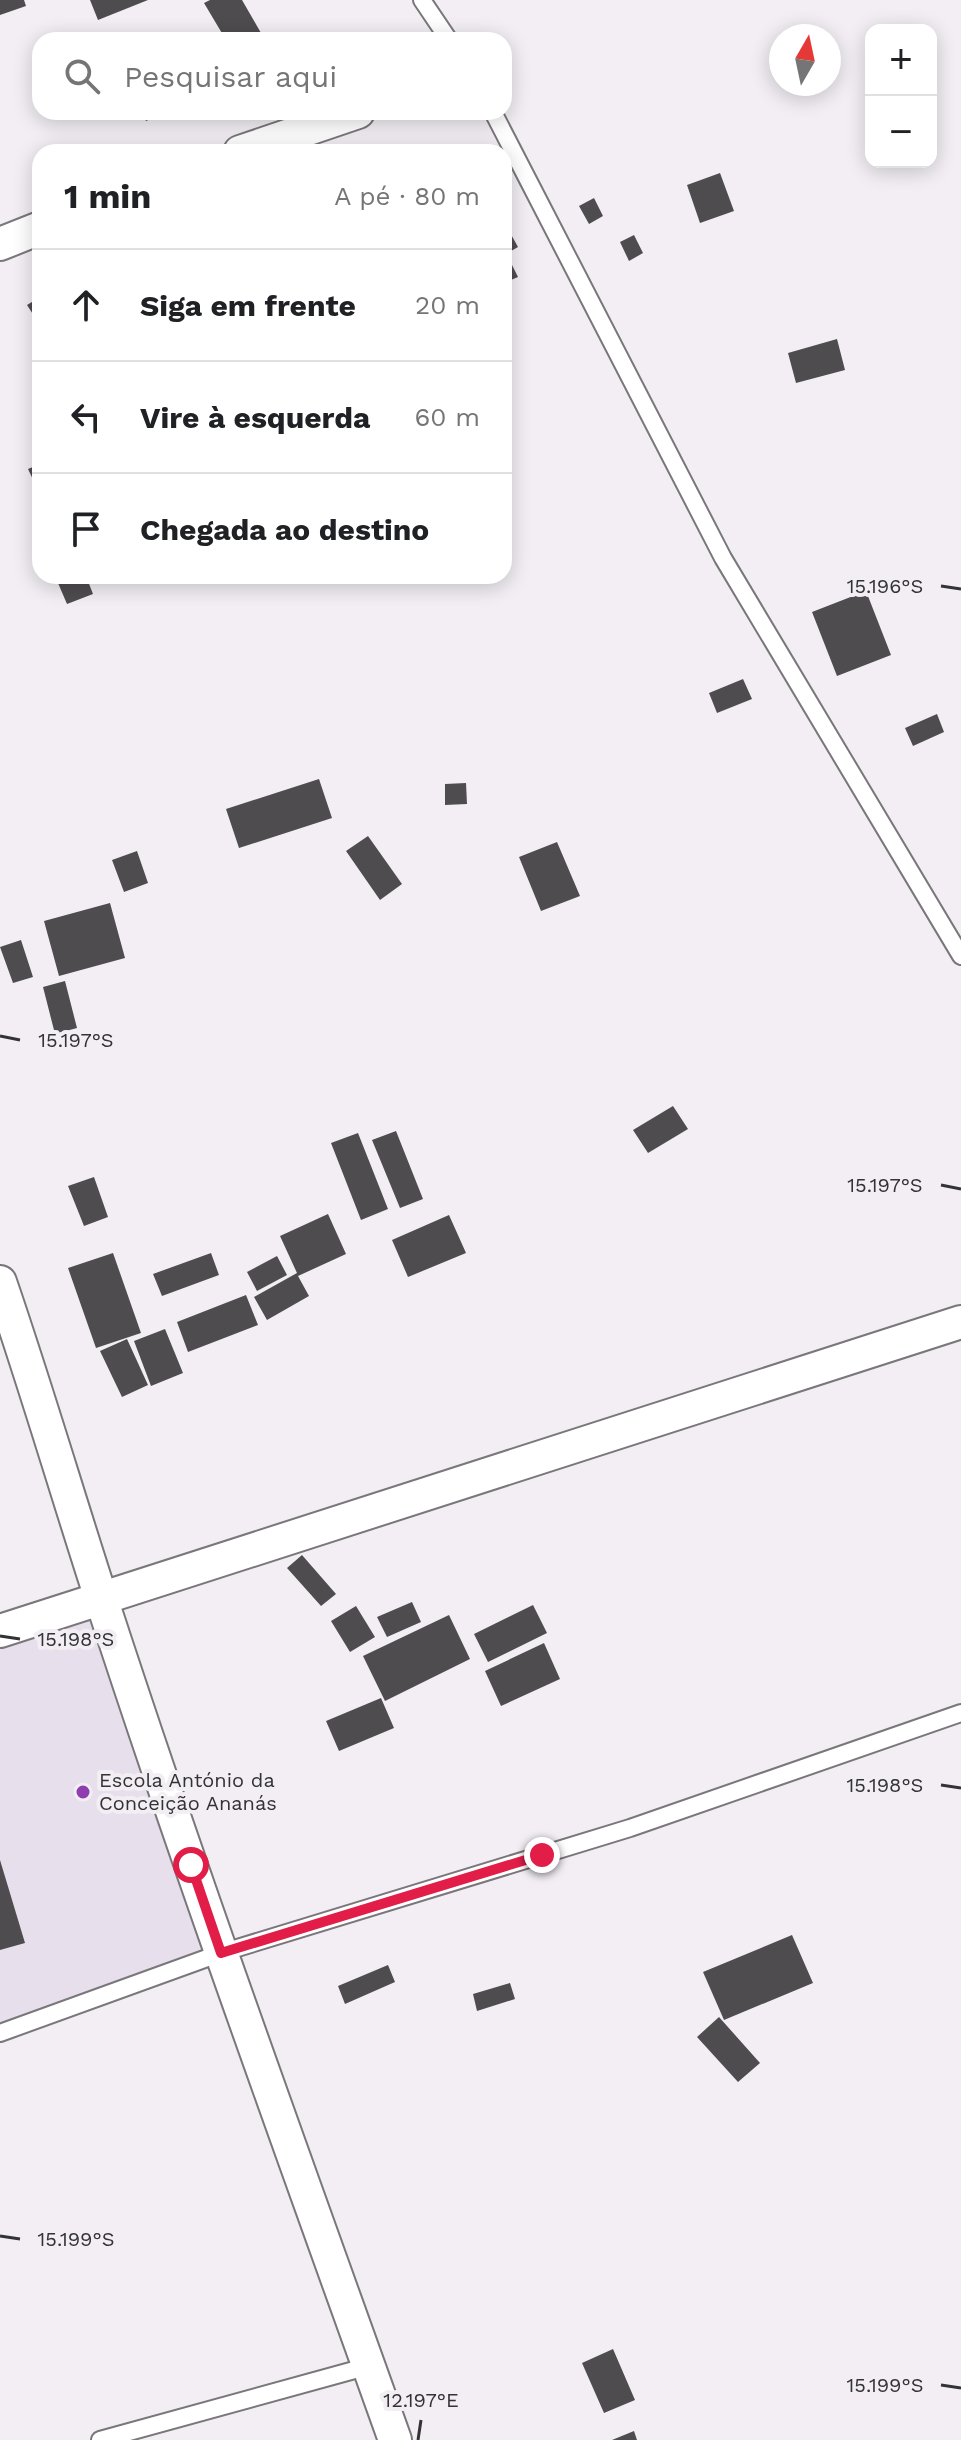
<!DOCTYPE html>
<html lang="pt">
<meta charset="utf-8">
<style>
body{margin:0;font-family:"Work Sans",sans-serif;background:#f6f6f6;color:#202124}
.controls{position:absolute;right:24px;top:24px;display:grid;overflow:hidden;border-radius:16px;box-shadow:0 4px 20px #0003}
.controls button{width:72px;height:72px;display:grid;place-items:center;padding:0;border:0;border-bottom:2px solid #e0e0e0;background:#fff;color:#202124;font:40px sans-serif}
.compass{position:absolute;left:769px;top:24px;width:72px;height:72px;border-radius:50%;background:#fff;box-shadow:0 4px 20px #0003;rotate:9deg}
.stop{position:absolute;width:24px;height:24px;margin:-18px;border:6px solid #e11d48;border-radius:50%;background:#fff}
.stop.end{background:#e11d48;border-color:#fff;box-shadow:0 2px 8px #0008}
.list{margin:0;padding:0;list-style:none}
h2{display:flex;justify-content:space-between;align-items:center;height:104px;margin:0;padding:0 32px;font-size:34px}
h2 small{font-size:26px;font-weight:400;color:#757577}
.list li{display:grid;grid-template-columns:52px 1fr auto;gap:24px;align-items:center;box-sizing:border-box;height:112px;padding:0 32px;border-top:2px solid #e0e0e0}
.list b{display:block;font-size:30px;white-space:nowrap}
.list em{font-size:26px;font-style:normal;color:#757577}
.icon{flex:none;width:44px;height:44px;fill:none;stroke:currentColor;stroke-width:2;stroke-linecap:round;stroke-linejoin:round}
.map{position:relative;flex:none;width:961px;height:2440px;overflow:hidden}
.search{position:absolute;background:#fff;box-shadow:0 4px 20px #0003;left:32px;top:32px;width:480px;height:88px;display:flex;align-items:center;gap:20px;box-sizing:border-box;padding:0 28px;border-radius:24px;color:#757577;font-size:30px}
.panel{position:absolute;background:#fff;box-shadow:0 4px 20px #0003;left:32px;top:144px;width:480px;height:440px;border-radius:24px}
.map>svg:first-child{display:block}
</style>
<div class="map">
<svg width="961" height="2440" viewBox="0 0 961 2440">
<rect width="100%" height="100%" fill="#f2eef4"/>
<!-- built -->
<path fill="#e7dfeb" d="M101 1599 221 1953 0 2033V1631Z"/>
<!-- building -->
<path fill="#4f4c50" d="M0 0H24L26 6 0 15Z
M90 0H148L98 20Z
M210 0H242L265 40H226L204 3Z
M142 112H166L146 121Z
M720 173 734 211 700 223 687 185Z
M594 198 603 216 589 224 579 206Z
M508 229 518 247 504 255V232Z
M634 235 643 253 629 261 620 242Z
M510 261 518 277 504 283V264Z
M40 297V325L27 305Z
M837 339 845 370 796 383 788 353Z
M40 464V494L28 469Z
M55 576H86L93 594 67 604Z
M866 591 891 655 837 676 812 612Z
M743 679 752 699 717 713 709 693Z
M937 714 944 732 913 746 905 728Z
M319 779 332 818 239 848 226 809Z
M466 783 467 804 445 805V784Z
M368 836 402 884 380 900 346 851Z
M557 842 580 896 541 911 519 857Z
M137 851 148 883 124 892 112 860Z
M110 903 125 958 59 976 44 921Z
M21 940 33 977 13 983 0 947Z
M65 981 77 1028 55 1034 43 987Z
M673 1106 688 1129 648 1153 633 1130Z
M396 1131 423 1199 400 1208 372 1140Z
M358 1133 388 1209 361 1220 331 1143Z
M94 1177 108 1217 84 1226 68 1186Z
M328 1214 346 1254 298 1276 309 1296 267 1320 254 1297 297 1273 280 1236Z
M449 1215 466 1253 408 1277 392 1240Z
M113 1253 141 1333 96 1348 68 1268Z
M211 1253 219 1275 162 1296 153 1274Z
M277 1256 287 1275 257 1291 247 1272Z
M246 1295 258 1325 188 1352 177 1322Z
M165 1329 183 1373 151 1386 134 1341Z
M127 1339 148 1385 122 1397 100 1351Z
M302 1555 336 1594 321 1606 287 1568Z
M412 1602 421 1622 387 1637 377 1617Z
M533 1605 547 1633 488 1662 474 1634Z
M356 1606 375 1637 350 1652 331 1621Z
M449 1615 470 1659 385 1701 363 1656Z
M544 1643 560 1679 501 1706 485 1671Z
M381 1698 394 1728 339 1751 326 1721Z
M0 1860 25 1943 0 1950Z
M792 1935 813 1983 724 2020 703 1972Z
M388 1965 395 1982 345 2004 338 1986Z
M510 1983 515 1999 477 2011 473 1994Z
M719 2017 760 2063 738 2082 697 2037Z
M613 2349 635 2400 604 2413 582 2363Z
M634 2431 637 2440H612Z"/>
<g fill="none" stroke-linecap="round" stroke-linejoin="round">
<!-- lane casing -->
<g stroke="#7a777b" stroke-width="20">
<path id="lane" d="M422 0 449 40
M493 112 723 558 961 956
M0 2033 221 1953 630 1828 961 1713
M100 2440 369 2366"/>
</g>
<!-- street casing -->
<g stroke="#7a777b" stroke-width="36">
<path id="street" d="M240 152 358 112
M0 244 40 228
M0 1282C36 1387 67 1493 101 1598 193 1881 295 2160 395 2440
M0 1631 961 1322"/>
</g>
<!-- lane -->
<use href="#lane" stroke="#fff" stroke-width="16"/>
<!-- street -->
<use href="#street" stroke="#fff" stroke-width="32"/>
</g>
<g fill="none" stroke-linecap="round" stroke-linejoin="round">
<!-- route -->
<path stroke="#e11d48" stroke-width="10" d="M191 1865 221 1953 542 1855"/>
</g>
<!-- ticks -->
<path fill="none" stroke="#333234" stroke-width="3" d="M941 586 961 589M0 1036 20 1040M941 1185 961 1189M0 1636 20 1639M941 1785 961 1788M0 2236 20 2239M941 2385 961 2388M418 2440 421 2420"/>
<!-- markers -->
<circle fill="#8e3eae" stroke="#f2eef4" stroke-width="3" cx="83" cy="1792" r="8"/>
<g text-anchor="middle" stroke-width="8" stroke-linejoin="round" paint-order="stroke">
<!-- poi labels -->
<g font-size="20" fill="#333234" stroke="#f2eef4" text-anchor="start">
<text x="99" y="1787">Escola António da<tspan x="99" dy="23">Conceição Ananás</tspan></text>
</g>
</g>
<g font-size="20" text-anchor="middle" fill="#333234" stroke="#f2eef4" stroke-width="8" stroke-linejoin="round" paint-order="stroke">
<text x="885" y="593">15.196°S</text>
<text x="76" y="1047">15.197°S</text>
<text x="885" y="1192">15.197°S</text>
<text x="76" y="1646">15.198°S</text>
<text x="885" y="1792">15.198°S</text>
<text x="76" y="2246">15.199°S</text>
<text x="885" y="2392">15.199°S</text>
<text x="421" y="2407">12.197°E</text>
</g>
</svg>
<div class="controls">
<button>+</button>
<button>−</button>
</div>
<svg class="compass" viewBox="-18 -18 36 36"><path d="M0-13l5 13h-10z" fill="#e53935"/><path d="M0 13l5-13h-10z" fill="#757577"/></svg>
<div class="stop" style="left:191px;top:1865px"></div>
<div class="stop end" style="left:542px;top:1855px"></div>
<div class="search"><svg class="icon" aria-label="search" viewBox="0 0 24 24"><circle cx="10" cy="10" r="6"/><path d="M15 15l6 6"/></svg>Pesquisar aqui</div>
<section class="panel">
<h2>1 min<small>A pé · 80 m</small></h2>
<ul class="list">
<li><svg class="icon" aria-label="ahead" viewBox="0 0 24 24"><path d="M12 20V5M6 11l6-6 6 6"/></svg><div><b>Siga em frente</b></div><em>20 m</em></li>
<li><svg class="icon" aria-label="left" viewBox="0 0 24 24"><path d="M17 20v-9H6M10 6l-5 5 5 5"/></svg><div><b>Vire à esquerda</b></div><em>60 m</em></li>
<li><svg class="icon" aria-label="arrive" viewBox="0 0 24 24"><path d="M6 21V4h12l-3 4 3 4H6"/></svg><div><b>Chegada ao destino</b></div></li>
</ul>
</section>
</div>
